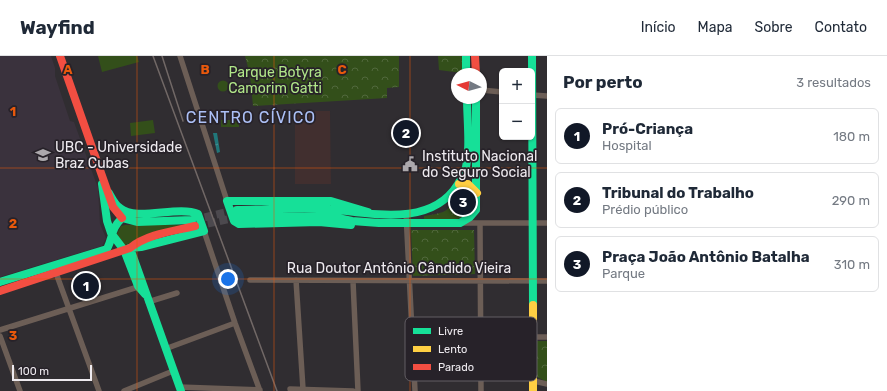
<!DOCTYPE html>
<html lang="pt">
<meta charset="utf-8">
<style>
body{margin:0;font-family:Rubik,sans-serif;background:#f2f2f3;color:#1f2937}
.controls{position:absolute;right:12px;top:12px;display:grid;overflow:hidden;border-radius:6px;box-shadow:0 1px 3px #0004}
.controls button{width:36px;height:36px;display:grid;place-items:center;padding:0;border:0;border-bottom:1px solid #e0e1e3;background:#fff;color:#1f2937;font:20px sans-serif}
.compass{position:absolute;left:451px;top:12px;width:36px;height:36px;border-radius:50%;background:#fff;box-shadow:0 1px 3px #0004;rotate:276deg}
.scale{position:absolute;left:12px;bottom:10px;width:80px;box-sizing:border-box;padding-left:4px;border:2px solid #eeeaef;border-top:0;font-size:11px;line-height:14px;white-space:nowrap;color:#eeeaef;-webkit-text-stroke:3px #272229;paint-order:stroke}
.you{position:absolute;left:228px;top:223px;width:14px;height:14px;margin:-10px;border:3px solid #fff;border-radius:50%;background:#1a73e8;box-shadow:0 0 0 6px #1a73e833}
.badge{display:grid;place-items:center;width:26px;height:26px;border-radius:50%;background:#111827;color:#fff;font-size:13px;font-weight:700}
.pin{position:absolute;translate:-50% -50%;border:2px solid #fff;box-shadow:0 1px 4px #0006}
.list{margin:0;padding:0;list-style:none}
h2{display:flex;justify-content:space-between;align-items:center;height:52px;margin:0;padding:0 16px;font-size:17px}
h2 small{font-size:13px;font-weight:400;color:#747a83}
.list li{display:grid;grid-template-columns:26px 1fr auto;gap:12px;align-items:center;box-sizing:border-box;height:56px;margin:0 8px 8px;padding:0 8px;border:1px solid #e0e1e3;border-radius:6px}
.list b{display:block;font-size:15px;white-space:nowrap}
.list p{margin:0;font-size:13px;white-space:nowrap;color:#747a83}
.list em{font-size:13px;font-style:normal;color:#747a83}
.map{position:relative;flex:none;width:547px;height:335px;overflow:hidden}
header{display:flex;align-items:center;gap:24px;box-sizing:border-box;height:56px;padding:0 20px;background:#fff;border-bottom:1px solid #e0e1e3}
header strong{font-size:19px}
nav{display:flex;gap:22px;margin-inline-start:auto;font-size:14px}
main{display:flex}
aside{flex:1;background:#fff}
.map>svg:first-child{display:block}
</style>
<header>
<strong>Wayfind</strong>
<nav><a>Início</a><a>Mapa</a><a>Sobre</a><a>Contato</a></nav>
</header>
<main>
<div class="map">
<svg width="547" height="335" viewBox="0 0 547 335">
<defs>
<pattern id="park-crowns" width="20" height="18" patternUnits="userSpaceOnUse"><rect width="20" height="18" fill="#334f1a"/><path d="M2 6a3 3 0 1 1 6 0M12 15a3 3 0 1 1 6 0" fill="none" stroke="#51683c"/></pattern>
<pattern id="water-ripples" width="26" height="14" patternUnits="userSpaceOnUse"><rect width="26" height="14" fill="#21777a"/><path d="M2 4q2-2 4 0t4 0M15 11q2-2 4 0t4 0" fill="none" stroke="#4c9194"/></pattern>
</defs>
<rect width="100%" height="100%" fill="#302d31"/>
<!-- built -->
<path fill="#3a323d" d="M0 0H51L55 12V20L70 65 74 66 98 132 100 168 106 182 102 190 0 221Z"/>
<!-- medical -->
<path fill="#412f2f" d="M295 55H330L331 128H295Z
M80 221 82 228 98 226 99 233 76 239 72 230 75 229 73 223Z"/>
<!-- grass -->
<path fill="#334f1a" d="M98 0H137L139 6 102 16Z
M217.5 30a5.5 5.5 0 1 1 11 0a5.5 5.5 0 1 1-11 0Z
M153 64 155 77 131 80 130 67Z
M221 64H239V71H221Z
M125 169H188L138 183 124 190 117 178 121 170Z"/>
<!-- park -->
<path fill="url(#park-crowns)" d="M245 0H399V31L387 32V42L253 50 250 19Z
M438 0H462V17L439 14Z
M464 130 473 135V153C461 167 442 165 424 164V160C430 159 437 158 443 156 454 152 453 135 464 130Z
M411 174H474L475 218 413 220Z
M537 285H547V326L537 321Z"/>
<!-- water -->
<path fill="url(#water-ripples)" d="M213 77H217L220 96 217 97Z"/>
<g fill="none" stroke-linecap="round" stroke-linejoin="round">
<!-- secondary-tunnel -->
<path stroke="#4c494e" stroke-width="8" stroke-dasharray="8 4" stroke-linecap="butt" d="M193 164 236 154
M196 170 239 161"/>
<!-- street -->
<path stroke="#6c5e56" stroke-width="5.5" d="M180 0 227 145
M481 34 502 36
M532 39 547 40
M406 157 415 335
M461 167H547
M480 167 481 335
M204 175 235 267 260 335
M56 217 99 335
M250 224 547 225
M296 224 303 333
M353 225 358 335
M148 246 177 237
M0 274 141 230
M0 280 20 335
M533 281H547
M165 293 235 267
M412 295 481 296
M534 325 547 328
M179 331 260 334
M290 333 353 335
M124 335 173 315"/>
<!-- fast -->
<path stroke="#16e098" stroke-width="8" d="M466 0V18
M532 0 533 249
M102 128 107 165 111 177 124 194 138 230 145 238
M109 137C112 142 115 149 120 152 136 166 178 149 198 158L204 175 141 191 130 192 181 335
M237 154C267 154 299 150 329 153 371 157 431 172 458 128 460 124 464 120 465 115 471 94 467 64 467 42
M239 161 328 160 352 165 379 167H460L470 161 476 154V42
M351 169 319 166 239 168 234 165 227 145H331L368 156
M0 226 107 193C114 179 110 174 122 162L137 166 192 164"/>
<!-- slow -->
<path stroke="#ffcf43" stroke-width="8" d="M459 128H468L477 137
M533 249V335"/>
<!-- jam -->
<path stroke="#f24e42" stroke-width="8" d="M60 0 113 151 122 162
M475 0 476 18
M0 235 130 192C147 178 174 175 195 170"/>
<!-- rail -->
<path stroke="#716866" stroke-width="1.5" d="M153 0 277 335
M162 0 183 65"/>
</g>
<!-- grid -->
<path fill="none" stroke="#e8590c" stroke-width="1" stroke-opacity="0.55" d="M137 0V335M274 0V335M410 0V335M0 112H547M0 223H547"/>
<!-- icons -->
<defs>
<g id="university-bare" transform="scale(1.2)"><path d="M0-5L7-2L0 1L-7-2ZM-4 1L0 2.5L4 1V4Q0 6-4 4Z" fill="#aca8ac" stroke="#272229" stroke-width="2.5" paint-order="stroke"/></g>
<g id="civic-bare" transform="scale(1.2)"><path d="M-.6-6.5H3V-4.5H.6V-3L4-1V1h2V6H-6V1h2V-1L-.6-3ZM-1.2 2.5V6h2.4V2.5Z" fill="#aca8ac" stroke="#272229" stroke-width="2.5" paint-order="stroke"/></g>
</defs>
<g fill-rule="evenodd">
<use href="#university-bare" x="43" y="99"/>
<use href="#civic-bare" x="410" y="108"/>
</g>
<g text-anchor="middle" stroke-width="3.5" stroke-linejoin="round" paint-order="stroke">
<!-- park labels -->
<g font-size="14" fill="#b0e689" stroke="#272229">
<text x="275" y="21">Parque Botyra<tspan x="275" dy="16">Camorim Gatti</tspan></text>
</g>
<!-- poi labels -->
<g font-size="14" fill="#eeeaef" stroke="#272229" text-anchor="start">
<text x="55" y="96">UBC - Universidade<tspan x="55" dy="16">Braz Cubas</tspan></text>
<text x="422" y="105">Instituto Nacional<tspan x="422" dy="16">do Seguro Social</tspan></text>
</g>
<!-- street labels -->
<g font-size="14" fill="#eeeaef" stroke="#272229">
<text x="399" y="217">Rua Doutor Antônio Cândido Vieira</text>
</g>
<!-- quarter labels -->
<g font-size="16" letter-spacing="1" fill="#acc0f6" stroke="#272229">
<text x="251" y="67">CENTRO CÍVICO</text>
</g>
</g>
<!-- legend -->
<rect x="405" y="261" width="132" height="64" rx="6" fill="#272229" stroke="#635e64" stroke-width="1"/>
<rect x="413" y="272" width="18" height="6" fill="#16e098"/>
<rect x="413" y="290" width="18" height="6" fill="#ffcf43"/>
<rect x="413" y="308" width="18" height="6" fill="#f24e42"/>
<g font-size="11" fill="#eeeaef">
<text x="438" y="279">Livre</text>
<text x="438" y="297">Lento</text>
<text x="438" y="315">Parado</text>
</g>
<g font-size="13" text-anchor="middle" font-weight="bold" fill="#e8590c" stroke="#272229" stroke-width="3.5" stroke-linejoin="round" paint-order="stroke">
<text x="68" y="18">A</text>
<text x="205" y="18">B</text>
<text x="342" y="18">C</text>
<text x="13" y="60">1</text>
<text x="13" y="172">2</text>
<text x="13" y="284">3</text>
</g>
</svg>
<div class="controls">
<button>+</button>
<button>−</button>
</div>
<svg class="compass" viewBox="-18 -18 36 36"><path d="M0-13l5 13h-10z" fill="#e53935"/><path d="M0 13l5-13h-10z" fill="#747a83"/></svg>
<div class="scale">100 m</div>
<div class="you"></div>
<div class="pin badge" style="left:86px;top:230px">1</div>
<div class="pin badge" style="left:406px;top:77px">2</div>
<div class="pin badge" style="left:463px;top:146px">3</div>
</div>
<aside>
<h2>Por perto<small>3 resultados</small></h2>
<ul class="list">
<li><span class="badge">1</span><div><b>Pró-Criança</b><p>Hospital</p></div><em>180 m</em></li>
<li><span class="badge">2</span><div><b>Tribunal do Trabalho</b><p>Prédio público</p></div><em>290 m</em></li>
<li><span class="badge">3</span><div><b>Praça João Antônio Batalha</b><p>Parque</p></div><em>310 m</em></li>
</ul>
</aside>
</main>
